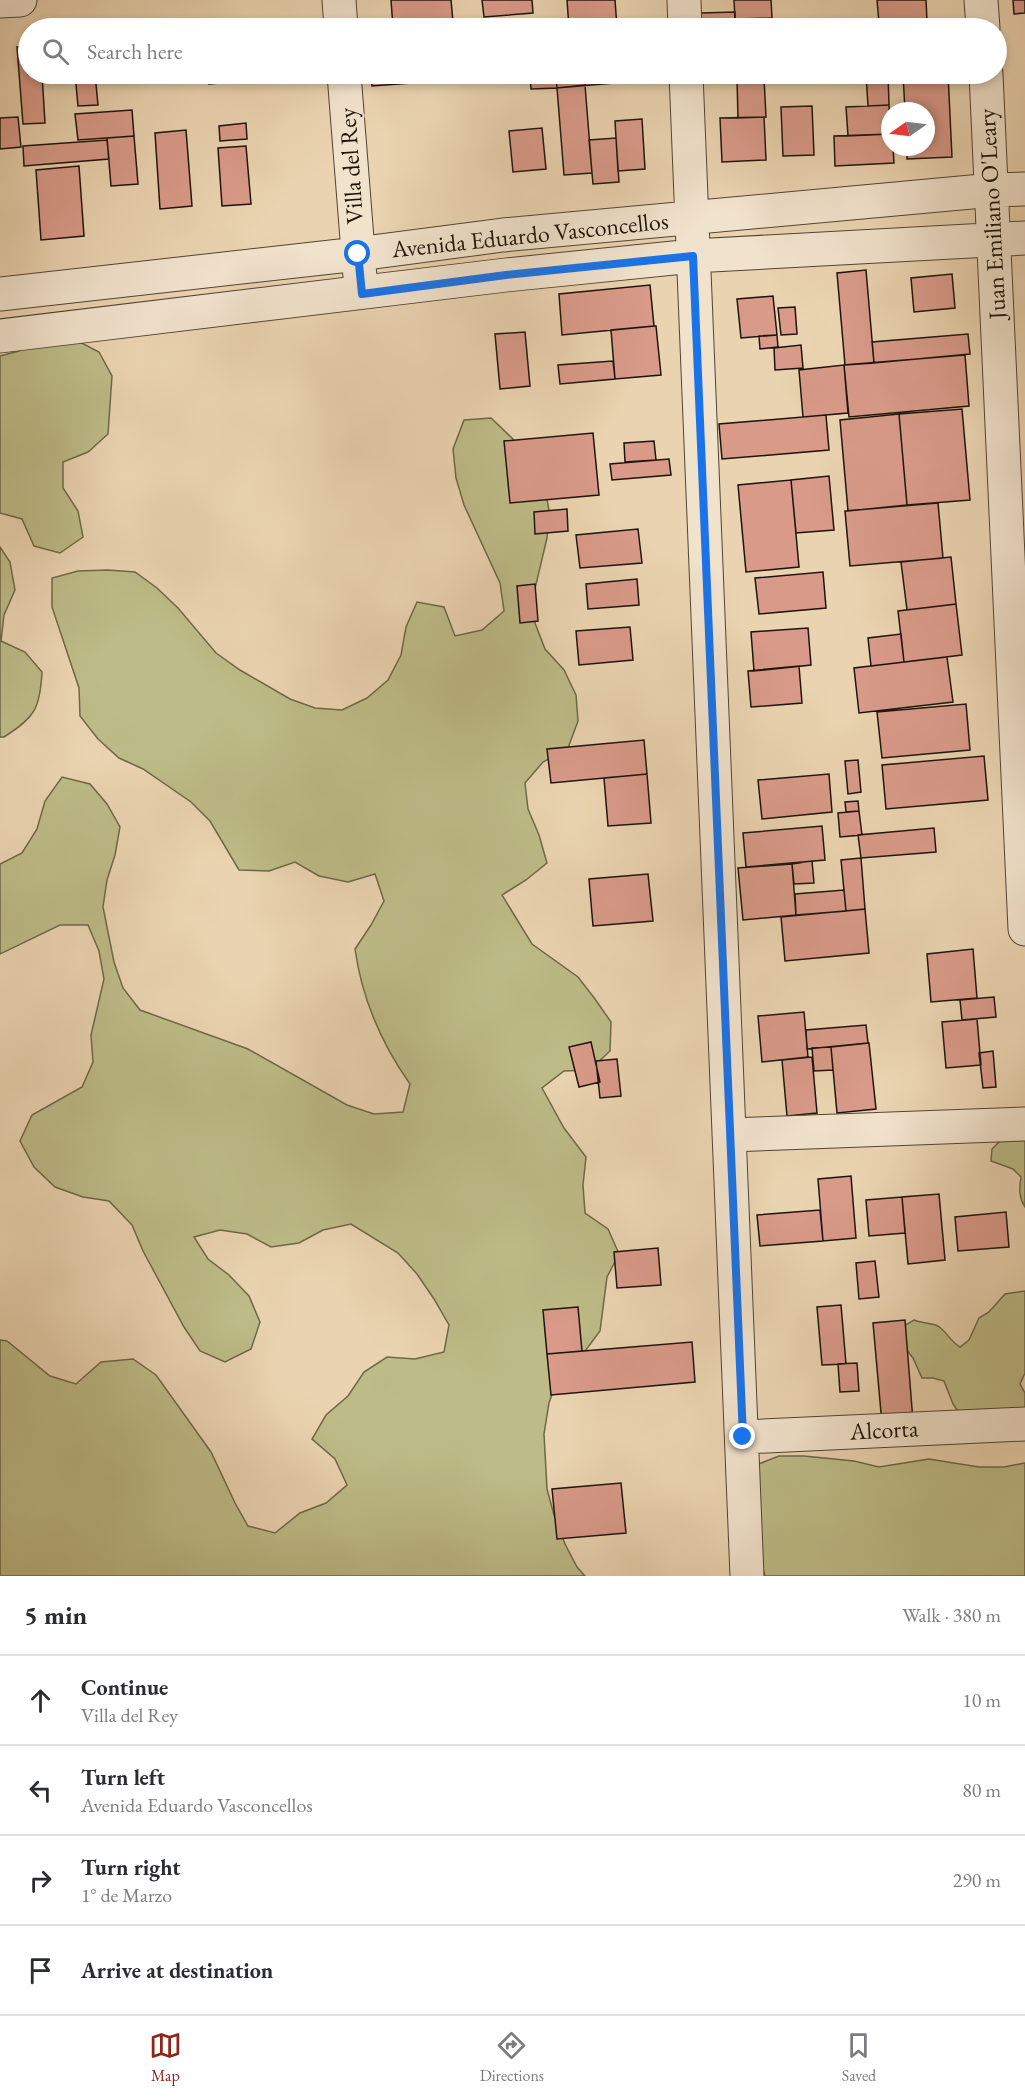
<!DOCTYPE html>
<meta charset="utf-8">
<style>
body{margin:0;font-family:"EB Garamond",serif;background:#f2f2f3;color:#2b2b33}
.compass{position:absolute;left:881px;top:102px;width:54px;height:54px;border-radius:50%;background:#fff;box-shadow:0 3px 9px #0003;rotate:256deg}
.stop{position:absolute;width:18px;height:18px;margin:-14px;border:4px solid #1a73e8;border-radius:50%;background:#fff}
.stop.end{background:#1a73e8;border-color:#fff;box-shadow:0 2px 6px #0008}
.list{margin:0;padding:0;list-style:none}
h2{display:flex;justify-content:space-between;align-items:center;height:78px;margin:0;padding:0 24px;font-size:26px}
h2 small{font-size:20px;font-weight:400;color:#7c7c81}
.list li{display:grid;grid-template-columns:39px 1fr auto;gap:18px;align-items:center;box-sizing:border-box;height:90px;padding:0 24px;border-top:2px solid #e1e1e2}
.list b{display:block;font-size:22px;white-space:nowrap}
.list p{margin:0;font-size:20px;white-space:nowrap;color:#7c7c81}
.list em{font-size:20px;font-style:normal;color:#7c7c81}
.icon{flex:none;width:33px;height:33px;fill:none;stroke:currentColor;stroke-width:2;stroke-linecap:round;stroke-linejoin:round}
.map{position:relative;flex:none;width:1025px;height:1576px;overflow:hidden}
.search{position:absolute;background:#fff;box-shadow:0 3px 9px #0003;left:18px;right:18px;top:18px;height:66px;display:flex;align-items:center;gap:15px;box-sizing:border-box;padding:0 21px;border-radius:33px;color:#7c7c81;font-size:22px}
.sheet{height:438px;background:#fff}
nav{display:flex;justify-content:space-around;align-items:center;box-sizing:border-box;height:84px;border-top:2px solid #e1e1e2;background:#fff;font-size:16px;color:#7c7c81}
nav a{display:grid;justify-items:center;gap:3px}
nav .on{color:#8f2418}
.map>svg:first-child{display:block}
</style>
<div class="map">
<svg width="1025" height="1576" viewBox="0 0 1025 1576">
<rect width="100%" height="100%" fill="#ead3b0"/>
<filter id="stains"><feTurbulence type="fractalNoise" baseFrequency=".00333" numOctaves="4"/><feColorMatrix values="0 0 0 0 .2 0 0 0 0 .09 0 0 0 0 .02 0 0 0 .5 -.17"/></filter>
<radialGradient id="worn" r=".72"><stop offset=".6" stop-color="#630" stop-opacity="0"/><stop offset="1" stop-color="#630" stop-opacity=".3"/></radialGradient>
<!-- green -->
<path fill="#bdbb87" stroke="#6e6848" stroke-width="1.5" d="M45 339H74L99 352 112 376 108 434 88 452 63 462V488L78 511 83 537 60 553 34 546 22 519 0 513V356L19 351Z
M491 418 512 438 530 460 544 484 549 510 547 538 533 597 535 623 545 649 564 670 576 695 578 721 568 748 543 762 525 783 528 809 539 835 547 863 526 880 502 895 532 944 578 977 595 999 611 1022 610 1051 590 1070 564 1071 542 1088 564 1128 586 1157 583 1185 585 1213 608 1229 619 1254 607 1277 600 1331 580 1358 558 1377 549 1403 544 1434 547 1489 554 1515 565 1544 577 1567 585 1576H0V1340L7 1341 50 1376 76 1384 101 1362 133 1359 156 1375 211 1452 235 1503 248 1526 275 1533 300 1513 326 1503 347 1485 335 1459 312 1439 326 1415 348 1396 364 1372 387 1357 415 1359 444 1352 449 1325 434 1299 417 1274 398 1253 351 1224 323 1230 299 1243 271 1247 247 1234 220 1230 194 1237 208 1259 229 1275 249 1296 260 1322 251 1349 225 1362 200 1351 184 1327 143 1251 132 1225 109 1201 83 1197 55 1187 34 1167 20 1141 32 1115 82 1087 93 1062 91 1035 104 979 99 951 88 925H60L0 954V864L22 853 37 829 45 801 62 777 90 784 107 804 120 827 115 855 107 880 103 907 114 962 123 988 140 1010 248 1049 347 1105 374 1114 403 1112 410 1084C381 1043 362 999 355 949L371 925 384 901 375 874 348 882 319 876 295 862 269 871 239 870 210 821 191 802 143 769 119 758 98 739 80 716 79 688 52 607V578L78 571 108 570 135 572 157 588 178 608 216 653 240 670 290 699 315 708 342 710 367 698 388 680 401 655 406 627 417 602 444 607 455 636 482 630 504 611 500 583 464 505 456 478 453 449 464 420Z
M0 547 10 562 15 590 4 615 1 641 25 652 42 672C40 709 35 717 4 737H0Z
M1025 1136V1207C1019 1198 1019 1189 1021 1177L1013 1169 991 1161 992 1149 1000 1141Z
M1025 1291V1373L1020 1384 1025 1393V1410L959 1413 953 1404 944 1381 933 1378H922L913 1358 906 1349 904 1326 914 1320C921 1323 932 1323 938 1326 947 1332 950 1341 960 1347L969 1340 979 1318 989 1312 1005 1294Z
M779 1456H804L854 1461 879 1467 929 1459 979 1467H1004L1025 1463V1576H765L759 1555 756 1465Z"/>
<!-- building -->
<path fill="#d99a89" stroke="#1e140a" stroke-width="1.5" d="M391 0H451L453 22 393 27Z
M482 0H532L533 13 484 17Z
M567 0H615L617 27 569 28Z
M734 0H771L772 18 735 19Z
M877 0H926L927 21 879 23Z
M1013 0H1025V13L1014 14Z
M735 12 736 28H701V13Z
M28 46V74H42L45 123 23 124 17 47Z
M75 74H95L98 105 78 106Z
M208 74H243L244 81 209 84Z
M371 74H452V80L372 86Z
M530 74H556L557 88 531 89Z
M556 74H613L614 83 557 88Z
M736 74H784V77L737 79Z
M866 74H888L889 105 868 106Z
M903 74H948L952 157 907 159V147H926V111H905Z
M764 78 766 117 738 118 737 79Z
M585 85 592 173 564 175 557 88Z
M889 105 890 134 848 136 846 107Z
M812 106 814 155 783 156 781 107Z
M132 110 134 136 78 140 75 114Z
M18 117 21 147 0 149V118Z
M764 117 766 160 722 162 720 118Z
M642 119 645 169 618 171 615 121Z
M246 123 247 139 220 141 219 126Z
M542 128 546 169 513 172 509 131Z
M186 130 192 206 160 209 155 133Z
M890 134V147H893L894 163 835 166 834 136Z
M134 136 138 184 111 186 107 138Z
M616 138 619 182 593 184 589 140Z
M107 140 109 159 24 166 23 146Z
M246 146 251 204 222 206 218 148Z
M79 166 84 236 41 240 36 170Z
M866 270 874 363 845 365 837 273Z
M952 274 955 308 914 312 911 278Z
M650 285 654 326 562 335 559 294Z
M773 296 777 335 741 338 737 299Z
M795 307 797 334 781 335 778 308Z
M654 326H656L661 375 615 379 611 330Z
M525 332 530 386 500 389 495 334Z
M968 334 970 354 874 363 872 342Z
M777 335 778 347 760 349 759 336Z
M801 345 803 368 775 370 774 348Z
M965 355 969 406 849 417 844 365Z
M613 361 615 379 560 384 558 365Z
M844 365 848 413 803 417 799 370Z
M962 409 970 500 907 505 899 414Z
M899 414 907 505 848 511 840 420Z
M826 415 829 450 722 459 719 424Z
M593 433 599 495 510 503 504 441Z
M654 441 656 460 625 462 624 443Z
M669 459 671 475 612 480 610 464Z
M829 476 834 530 796 533 791 480Z
M791 480 799 567 746 572 738 485Z
M938 503 943 558 850 566 845 511Z
M567 509 568 531 535 534 534 512Z
M638 529 642 563 580 568 576 535Z
M951 557 956 604 907 610 901 562Z
M823 572 826 608 759 614 755 578Z
M637 579 639 605 588 609 586 584Z
M535 584 538 621 520 623 517 586Z
M956 604 962 655 904 662 898 611Z
M630 627 633 660 579 665 576 631Z
M808 628 811 665 754 671 751 632Z
M901 634 904 662 871 666 868 638Z
M947 657 953 702 859 713 854 668Z
M799 666 802 703 751 707 748 671Z
M966 704 970 750 882 758 877 712Z
M644 740 647 774 551 783 547 749Z
M984 756 988 800 886 809 882 765Z
M858 760 861 792 848 794 845 761Z
M647 774 651 823 608 826 604 778Z
M829 774 832 812 762 819 758 780Z
M858 801 859 811 846 812 845 802Z
M859 811 862 835 840 837 838 813Z
M822 826 825 860 746 867 743 833Z
M934 828 936 852 861 858 858 835Z
M861 858 865 909 846 911 841 860Z
M812 861 814 883 794 884 792 864Z
M792 864 796 915 743 920 738 868Z
M648 874 653 921 593 926 589 879Z
M844 890 846 911 796 915 795 894Z
M865 909 869 953 785 961 781 917Z
M973 949 977 998 931 1002 927 954Z
M994 997 996 1017 962 1020 960 1000Z
M804 1012 808 1057 762 1062 758 1016Z
M977 1019 981 1065 946 1068 942 1022Z
M866 1025 868 1043 807 1049 806 1030Z
M591 1042 600 1082 579 1087 569 1047Z
M869 1043 876 1109 837 1113 831 1047Z
M831 1047 833 1070 814 1071 812 1048Z
M993 1051 996 1087 983 1088 979 1053Z
M812 1057 817 1113 787 1116 782 1060Z
M617 1059 621 1096 600 1098 596 1061Z
M851 1176 856 1238 823 1241 818 1179Z
M939 1194 945 1260 908 1264 902 1197Z
M902 1197 905 1233 869 1236 866 1200Z
M820 1210 823 1241 760 1246 757 1215Z
M1006 1212 1009 1247 958 1251 955 1217Z
M658 1248 661 1285 617 1288 614 1252Z
M875 1261 879 1297 859 1299 856 1263Z
M841 1305 846 1364 822 1365 817 1307Z
M578 1307 582 1351 547 1354 543 1310Z
M905 1320 913 1421 882 1424 873 1323Z
M692 1342 695 1382 551 1395 547 1354Z
M857 1363 859 1391 840 1392 838 1364Z
M621 1483 626 1533 557 1539 552 1489Z"/>
<g fill="none" stroke-linecap="round" stroke-linejoin="round">
<!-- minor casing -->
<g stroke="#514434" stroke-width="35">
<path id="minor" d="M339 0 341 28
M684 0 685 28
M981 0 983 28
M0 1 20 0
M344 74 360 277
M686 74 747 1576
M986 74 1025 929
M0 294 358 254 503 235 993 190 1025 189
M0 336 506 275 693 256 1025 238
M729 1135 1025 1124
M743 1437 1025 1424"/>
</g>
<!-- minor -->
<use href="#minor" stroke="#f1e2cc" stroke-width="33"/>
</g>
<g fill="none" stroke-linecap="round" stroke-linejoin="round">
<!-- route -->
<path stroke="#1a73e8" stroke-width="8" d="M358 254 362 294 506 275 693 256 743 1437"/>
</g>
<g text-anchor="middle" stroke-width="4.5" stroke-linejoin="round" paint-order="stroke">
<!-- street labels -->
<g font-size="24" fill="#1e140a" stroke="#f1e2cc">
<text transform="translate(351 166) rotate(-94)" y="8">Villa del Rey</text>
<text transform="translate(992 214) rotate(-93)" y="8">Juan Emiliano O'Leary</text>
<text transform="translate(530 235) rotate(-6)" y="8">Avenida Eduardo Vasconcellos</text>
<text transform="translate(884 1430) rotate(-3)" y="8">Alcorta</text>
</g>
</g>
<rect width="100%" height="100%" filter="url(#stains)"/>
<rect width="100%" height="100%" fill="url(#worn)"/>
</svg>
<svg class="compass" viewBox="-18 -18 36 36"><path d="M0-13l5 13h-10z" fill="#e53935"/><path d="M0 13l5-13h-10z" fill="#7c7c81"/></svg>
<div class="stop" style="left:358px;top:254px"></div>
<div class="stop end" style="left:743px;top:1437px"></div>
<div class="search"><svg class="icon" aria-label="search" viewBox="0 0 24 24"><circle cx="10" cy="10" r="6"/><path d="M15 15l6 6"/></svg>Search here</div>
</div>
<section class="sheet">
<h2>5 min<small>Walk · 380 m</small></h2>
<ul class="list">
<li><svg class="icon" aria-label="ahead" viewBox="0 0 24 24"><path d="M12 20V5M6 11l6-6 6 6"/></svg><div><b>Continue</b><p>Villa del Rey</p></div><em>10 m</em></li>
<li><svg class="icon" aria-label="left" viewBox="0 0 24 24"><path d="M17 20v-9H6M10 6l-5 5 5 5"/></svg><div><b>Turn left</b><p>Avenida Eduardo Vasconcellos</p></div><em>80 m</em></li>
<li><svg class="icon" aria-label="right" viewBox="0 0 24 24"><path d="M7 20v-9h11M14 6l5 5-5 5"/></svg><div><b>Turn right</b><p>1° de Marzo</p></div><em>290 m</em></li>
<li><svg class="icon" aria-label="arrive" viewBox="0 0 24 24"><path d="M6 21V4h12l-3 4 3 4H6"/></svg><div><b>Arrive at destination</b></div></li>
</ul>
</section>
<nav>
<a class="on"><svg class="icon" aria-label="map" viewBox="0 0 24 24"><path d="M3 6l6-2 6 2 6-2v14l-6 2-6-2-6 2zM9 4v14M15 6v14"/></svg>Map</a>
<a><svg class="icon" aria-label="directions" viewBox="0 0 24 24"><path d="M12 3l9 9-9 9-9-9zM9 14v-3h6M13 9l2 2-2 2"/></svg>Directions</a>
<a><svg class="icon" aria-label="saved" viewBox="0 0 24 24"><path d="M7 4h10v16l-5-4-5 4z"/></svg>Saved</a>
</nav>
